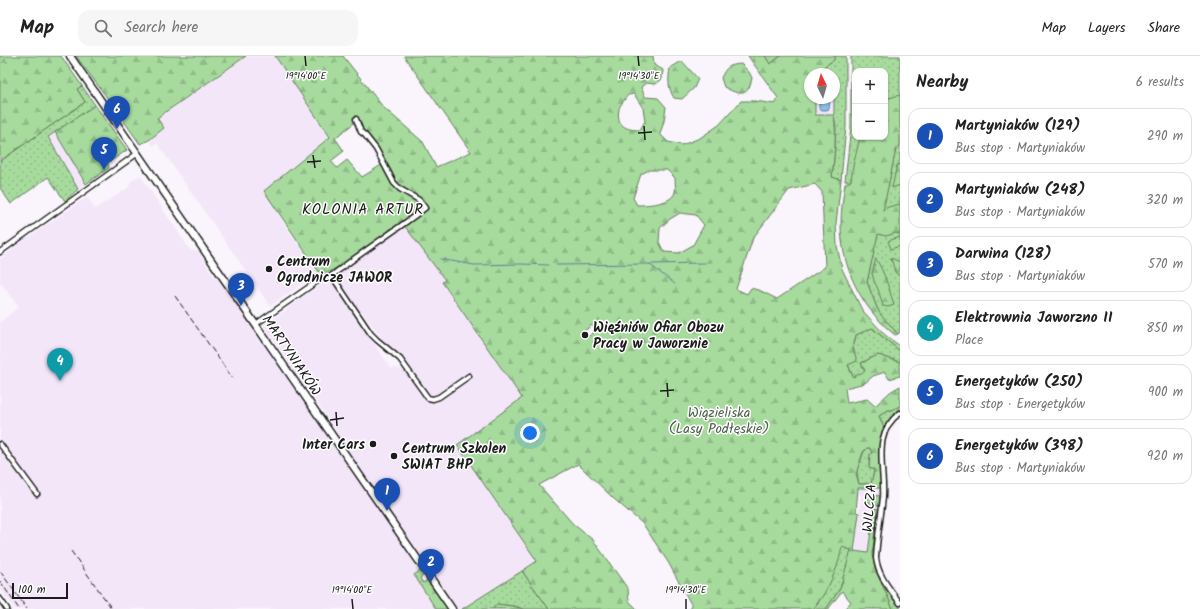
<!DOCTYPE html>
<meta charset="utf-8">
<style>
body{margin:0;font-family:Kalam,sans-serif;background:#f6f6f6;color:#222}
.controls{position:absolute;right:12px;top:12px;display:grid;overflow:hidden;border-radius:8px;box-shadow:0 1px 3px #0004}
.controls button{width:36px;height:36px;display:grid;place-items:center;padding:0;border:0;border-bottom:1px solid #e0e0e0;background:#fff;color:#222;font:20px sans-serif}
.compass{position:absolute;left:804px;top:12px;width:36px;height:36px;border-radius:50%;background:#fff;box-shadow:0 1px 3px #0004;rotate:355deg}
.scale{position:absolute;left:12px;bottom:10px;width:56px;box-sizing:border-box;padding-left:4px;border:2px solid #1c1c1c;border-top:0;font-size:11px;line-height:14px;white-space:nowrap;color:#1c1c1c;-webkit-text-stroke:3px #fff;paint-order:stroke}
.you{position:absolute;left:530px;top:377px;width:14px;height:14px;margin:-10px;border:3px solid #fff;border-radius:50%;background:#1a73e8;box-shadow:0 0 0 6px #1a73e833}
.badge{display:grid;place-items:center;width:26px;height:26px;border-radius:50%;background:#1c1c1c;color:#fff;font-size:13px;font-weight:700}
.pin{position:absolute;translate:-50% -33px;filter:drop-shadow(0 1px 2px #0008)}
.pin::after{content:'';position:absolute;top:21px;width:14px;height:12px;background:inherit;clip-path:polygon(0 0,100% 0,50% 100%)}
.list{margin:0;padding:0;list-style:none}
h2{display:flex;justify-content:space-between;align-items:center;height:52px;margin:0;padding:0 16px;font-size:17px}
h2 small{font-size:13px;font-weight:400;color:#767676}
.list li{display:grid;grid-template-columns:26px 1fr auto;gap:12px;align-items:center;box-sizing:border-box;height:56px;margin:0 8px 8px;padding:0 8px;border:1px solid #e0e0e0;border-radius:12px}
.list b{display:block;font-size:15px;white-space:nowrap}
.list p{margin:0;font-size:13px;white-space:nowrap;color:#767676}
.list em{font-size:13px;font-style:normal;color:#767676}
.icon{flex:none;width:22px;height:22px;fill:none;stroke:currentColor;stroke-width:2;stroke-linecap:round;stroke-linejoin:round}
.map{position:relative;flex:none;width:900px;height:553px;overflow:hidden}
header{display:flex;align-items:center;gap:24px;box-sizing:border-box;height:56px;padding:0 20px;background:#fff;border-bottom:1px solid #e0e0e0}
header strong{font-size:19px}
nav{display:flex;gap:22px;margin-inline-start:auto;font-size:14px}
.search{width:280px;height:36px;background:#f6f6f6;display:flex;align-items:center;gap:10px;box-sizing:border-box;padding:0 14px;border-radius:12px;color:#767676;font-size:15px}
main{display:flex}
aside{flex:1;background:#fff}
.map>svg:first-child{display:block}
</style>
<header>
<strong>Map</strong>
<div class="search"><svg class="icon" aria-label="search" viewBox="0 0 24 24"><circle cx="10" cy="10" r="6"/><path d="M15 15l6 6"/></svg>Search here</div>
<nav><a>Map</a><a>Layers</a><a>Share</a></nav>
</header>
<main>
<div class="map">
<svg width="900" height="553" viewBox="0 0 900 553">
<defs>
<pattern id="grass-dots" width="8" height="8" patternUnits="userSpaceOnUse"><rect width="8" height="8" fill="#a7db9d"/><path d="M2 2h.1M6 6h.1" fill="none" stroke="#8fbb87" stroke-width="1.8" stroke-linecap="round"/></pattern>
<pattern id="forest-firs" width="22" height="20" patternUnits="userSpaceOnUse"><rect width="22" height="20" fill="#a7db9d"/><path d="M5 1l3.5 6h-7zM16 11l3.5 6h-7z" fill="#8fbb87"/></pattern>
</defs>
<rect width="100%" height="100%" fill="#faf4fc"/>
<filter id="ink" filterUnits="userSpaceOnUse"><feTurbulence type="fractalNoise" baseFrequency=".025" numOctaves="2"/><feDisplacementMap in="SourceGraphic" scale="8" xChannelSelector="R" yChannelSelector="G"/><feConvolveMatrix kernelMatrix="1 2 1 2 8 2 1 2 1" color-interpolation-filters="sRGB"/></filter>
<g filter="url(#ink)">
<!-- built -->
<path fill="#f4e6f9" d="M246 0H275L330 81 264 135 289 175 319 216 270 250 157 87 153 90 149 84 164 72 157 63Z
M815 42H834V59H815Z
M55 76 86 128 78 133 48 81Z
M140 119 188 191 191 195H198L213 219 220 224 319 368 406 491 421 514 414 520 436 553H15L0 533V266L19 251 0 226V203L22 186 87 141 95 153 128 132 131 125Z
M405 169 445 224 442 227 522 342 457 389 537 505 462 553H456L337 379 338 377 264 270 325 225 332 227 391 312 393 311 406 315 363 257 359 254 335 219Z
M858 431 881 432 878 453H873L868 497 854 495 861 441V439H857Z"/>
<!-- grass -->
<path fill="url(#grass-dots)" stroke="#627c5c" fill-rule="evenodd" d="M765 0H781L770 8Z
M835 0H846V70L841 124 832 121 835 92 836 72 834 59V18H815L816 16 835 3Z
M851 0H900V276L898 278 881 260 877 252 867 226 896 93 851 125H845L851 70ZM855 15H885V81H855Z
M82 30 95 49 48 81 78 133 65 145 48 121 11 148 0 132V105L85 46 77 33Z
M872 272 900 295V306L878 299 861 307 865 315 853 322 848 308 856 305 853 292 856 279Z
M900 350V355L894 359 884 372 879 360 888 354H892Z
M867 392H870L872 397 870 399 869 410 874 414 873 420 871 428H859C856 414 856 417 861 404 863 399 863 396 867 392Z
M869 439 880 440 879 450 870 449C868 445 866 442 869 439Z
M843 471 851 494 849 503 840 533 826 553H813C833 528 841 503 843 471Z
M522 515 549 553H523L513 550 497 548 493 553H462Z
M880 524 900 551V553H893Z"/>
<!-- forest -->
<path fill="url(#forest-firs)" stroke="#627c5c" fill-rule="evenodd" d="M0 0H61L82 30 77 33 85 46 0 105Z
M76 0H246L157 62 164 72 149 84 140 88 114 51Z
M275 0H343L383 51 423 86 436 111 471 96 404 0H653L654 9 663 14 662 23 656 28 646 27 641 31 645 41 658 42 666 51 664 65 660 78 668 86 682 89 700 82 719 69 741 45H755L775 48 778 42 748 0H765L770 8 781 0H835V3L816 16 815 18H810V42H815V59H834C837 80 834 100 832 121L841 124 836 167 837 190 842 213 862 254 885 279 900 290V295L872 272 856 279 853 292 857 305 848 309 853 321 865 315 861 307 878 299 900 306V320L889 323 885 316 873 320 865 327 845 332 847 347 867 343 875 350 890 336 900 330V350L892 354H888L879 360 884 372C876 391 880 412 881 432H858L856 456 859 457 854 495 868 497 874 452 878 453 872 499 880 524 893 553H844L851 546 842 535 829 552V553H826L840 533 851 494 842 491C841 495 840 500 839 504 834 521 825 539 813 553H691V548L668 506 643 468 613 442 578 408 539 429 573 468 593 484 628 533 629 545 637 553H549L522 515 537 505 457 389 522 342 442 226 445 224 404 169 362 198 325 218 319 216 264 135 330 81ZM634 38 643 52 645 65 640 74C626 74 616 70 619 53 620 49 625 43 628 39ZM354 67 375 95 383 108 362 121 347 104 337 112 331 105 344 95 335 82ZM649 114H667L675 122C675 126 676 132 675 136 672 148 647 149 637 149L633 142 641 118ZM815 128 822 136 825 211 777 243 761 235 751 232 747 238 736 233 753 182 789 134ZM680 157 696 159 704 169 693 189 679 197 664 196 659 186 660 172 670 163ZM592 269 597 275 587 281 583 276ZM867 392H870L872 397 870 399 869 412 872 413 874 414 873 420 871 428H859L856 418 863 396Z
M682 5 698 23 694 32 682 43 674 42C668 32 668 24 670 12Z
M741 8 749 16 752 22C748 42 739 39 724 31L721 22C726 11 729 9 741 8Z
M900 39V90L896 93 883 155 888 151 900 148V178L896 177 886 180 878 178 867 226 877 252 881 259 898 278 895 279C861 252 841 211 841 168 841 154 843 141 845 128L851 125 853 110 860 81H885V43Z
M95 49 127 94 108 107 109 112 86 128 55 76Z
M900 108V129L892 132 897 109Z
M891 202 900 206V219H898L895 216Z
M876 203C885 217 889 233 894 249L888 251 883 250 878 233 874 225 872 217Z
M421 514 424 519 420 522 423 527 427 524 448 553H436L414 519Z
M497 548 513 550 523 553H493Z"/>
<!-- pitch -->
<path fill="#a7db9d" stroke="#627c5c" d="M900 181V190L891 193 888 185Z"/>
<!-- water -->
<path fill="#87c1e6" stroke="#5c7f95" d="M819 42H830L829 53 826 54H820L819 52Z"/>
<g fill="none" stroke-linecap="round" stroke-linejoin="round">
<!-- stream -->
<path stroke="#5c7f95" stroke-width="1" d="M440 203 474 209 522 208 548 209
M650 208 705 207
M556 209 649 208 675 228"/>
<!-- minor casing -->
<g stroke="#1c1c1c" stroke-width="7">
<path id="minor" d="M0 196 138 97
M330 221C361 196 394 176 425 152L419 144 400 133 394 127 376 93 365 79 361 76 356 63
M256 268 322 222 330 221 334 223 371 278 377 284 400 303 428 342 433 343 439 341 469 320
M900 357C871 378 885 411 883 441 881 461 877 482 876 502 878 520 890 533 900 547
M0 388 37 438
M0 543 7 553"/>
</g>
<!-- secondary casing -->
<g stroke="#1c1c1c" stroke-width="9">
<path id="secondary" d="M70 0 452 553"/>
</g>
<!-- minor -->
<use href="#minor" stroke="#fff" stroke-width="4"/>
<!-- secondary -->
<use href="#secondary" stroke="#fff" stroke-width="6"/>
<!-- rail -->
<path stroke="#1c1c1c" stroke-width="1" stroke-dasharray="6 3" stroke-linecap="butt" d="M175 240 233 323
M71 495 112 553
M0 515 27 553
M0 525 19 553"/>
</g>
</g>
<!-- ticks -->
<path fill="none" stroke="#1c1c1c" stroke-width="1.5" d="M305 0 306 10M638 0 639 10M644 70 645 84M638 77 652 76M313 99 315 112M307 106 321 105M667 327 668 341M660 335 674 334M336 356 337 370M330 364 344 362M352 543 353 553M686 543V553"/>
<!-- markers -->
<g fill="#1c1c1c" stroke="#fff" stroke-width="1.5">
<circle cx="269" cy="213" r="4"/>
<circle cx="585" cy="279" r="4"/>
<circle cx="373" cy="388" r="4"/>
<circle cx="394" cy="400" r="4"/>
</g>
<g text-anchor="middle" stroke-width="3" stroke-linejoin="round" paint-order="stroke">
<!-- poi labels -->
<g font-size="14" font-weight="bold" fill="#1c1c1c" stroke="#fff" text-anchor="start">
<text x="277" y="210">Centrum<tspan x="277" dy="16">Ogrodnicze JAWOR</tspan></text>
<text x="593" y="276">Więźniów Ofiar Obozu<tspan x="593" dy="16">Pracy w Jaworznie</tspan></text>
<text x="365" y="393" text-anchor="end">Inter Cars</text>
<text x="402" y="397">Centrum Szkolen<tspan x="402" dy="16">SWIAT BHP</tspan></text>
</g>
<!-- street labels -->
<g font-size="14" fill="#1c1c1c" stroke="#fff">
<text transform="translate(292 299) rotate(56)" y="5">MARTYNIAKÓW</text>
<text transform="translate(869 452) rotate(-85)" y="5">WILCZA</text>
</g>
<!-- park labels -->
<g font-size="14" fill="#4d5f49" stroke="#fff">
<text x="719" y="361">Wiązieliska<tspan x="719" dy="16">(Lasy Podłęskie)</tspan></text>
</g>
<!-- neighbourhood labels -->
<g font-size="15" letter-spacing="1" fill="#1c1c1c" stroke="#fff">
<text x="363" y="158">KOLONIA ARTUR</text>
</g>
</g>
<g font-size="10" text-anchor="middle" fill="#1c1c1c" stroke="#fff" stroke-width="3" stroke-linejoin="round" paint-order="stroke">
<text x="306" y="23">19°14'00"E</text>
<text x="639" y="23">19°14'30"E</text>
<text x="352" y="537">19°14'00"E</text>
<text x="686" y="537">19°14'30"E</text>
</g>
</svg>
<div class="controls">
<button>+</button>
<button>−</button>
</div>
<svg class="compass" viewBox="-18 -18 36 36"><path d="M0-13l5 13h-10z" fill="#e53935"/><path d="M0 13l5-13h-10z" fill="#767676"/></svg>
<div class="scale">100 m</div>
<div class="you"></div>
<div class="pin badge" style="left:387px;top:455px;background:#1a4fb4">1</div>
<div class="pin badge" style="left:431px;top:526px;background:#1a4fb4">2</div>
<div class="pin badge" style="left:241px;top:250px;background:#1a4fb4">3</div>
<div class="pin badge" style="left:60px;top:325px;background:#0f9aa8">4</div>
<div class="pin badge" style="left:104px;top:114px;background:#1a4fb4">5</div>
<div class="pin badge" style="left:117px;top:73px;background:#1a4fb4">6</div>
</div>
<aside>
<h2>Nearby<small>6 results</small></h2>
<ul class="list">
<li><span class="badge" style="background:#1a4fb4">1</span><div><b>Martyniaków (129)</b><p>Bus stop · Martyniaków</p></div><em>290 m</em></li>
<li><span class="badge" style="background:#1a4fb4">2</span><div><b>Martyniaków (248)</b><p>Bus stop · Martyniaków</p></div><em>320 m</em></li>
<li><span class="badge" style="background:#1a4fb4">3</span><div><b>Darwina (128)</b><p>Bus stop · Martyniaków</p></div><em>570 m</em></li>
<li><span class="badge" style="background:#0f9aa8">4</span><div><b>Elektrownia Jaworzno II</b><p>Place</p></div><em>850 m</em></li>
<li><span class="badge" style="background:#1a4fb4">5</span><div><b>Energetyków (250)</b><p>Bus stop · Energetyków</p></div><em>900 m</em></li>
<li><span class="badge" style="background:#1a4fb4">6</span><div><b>Energetyków (398)</b><p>Bus stop · Martyniaków</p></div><em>920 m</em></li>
</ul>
</aside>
</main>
